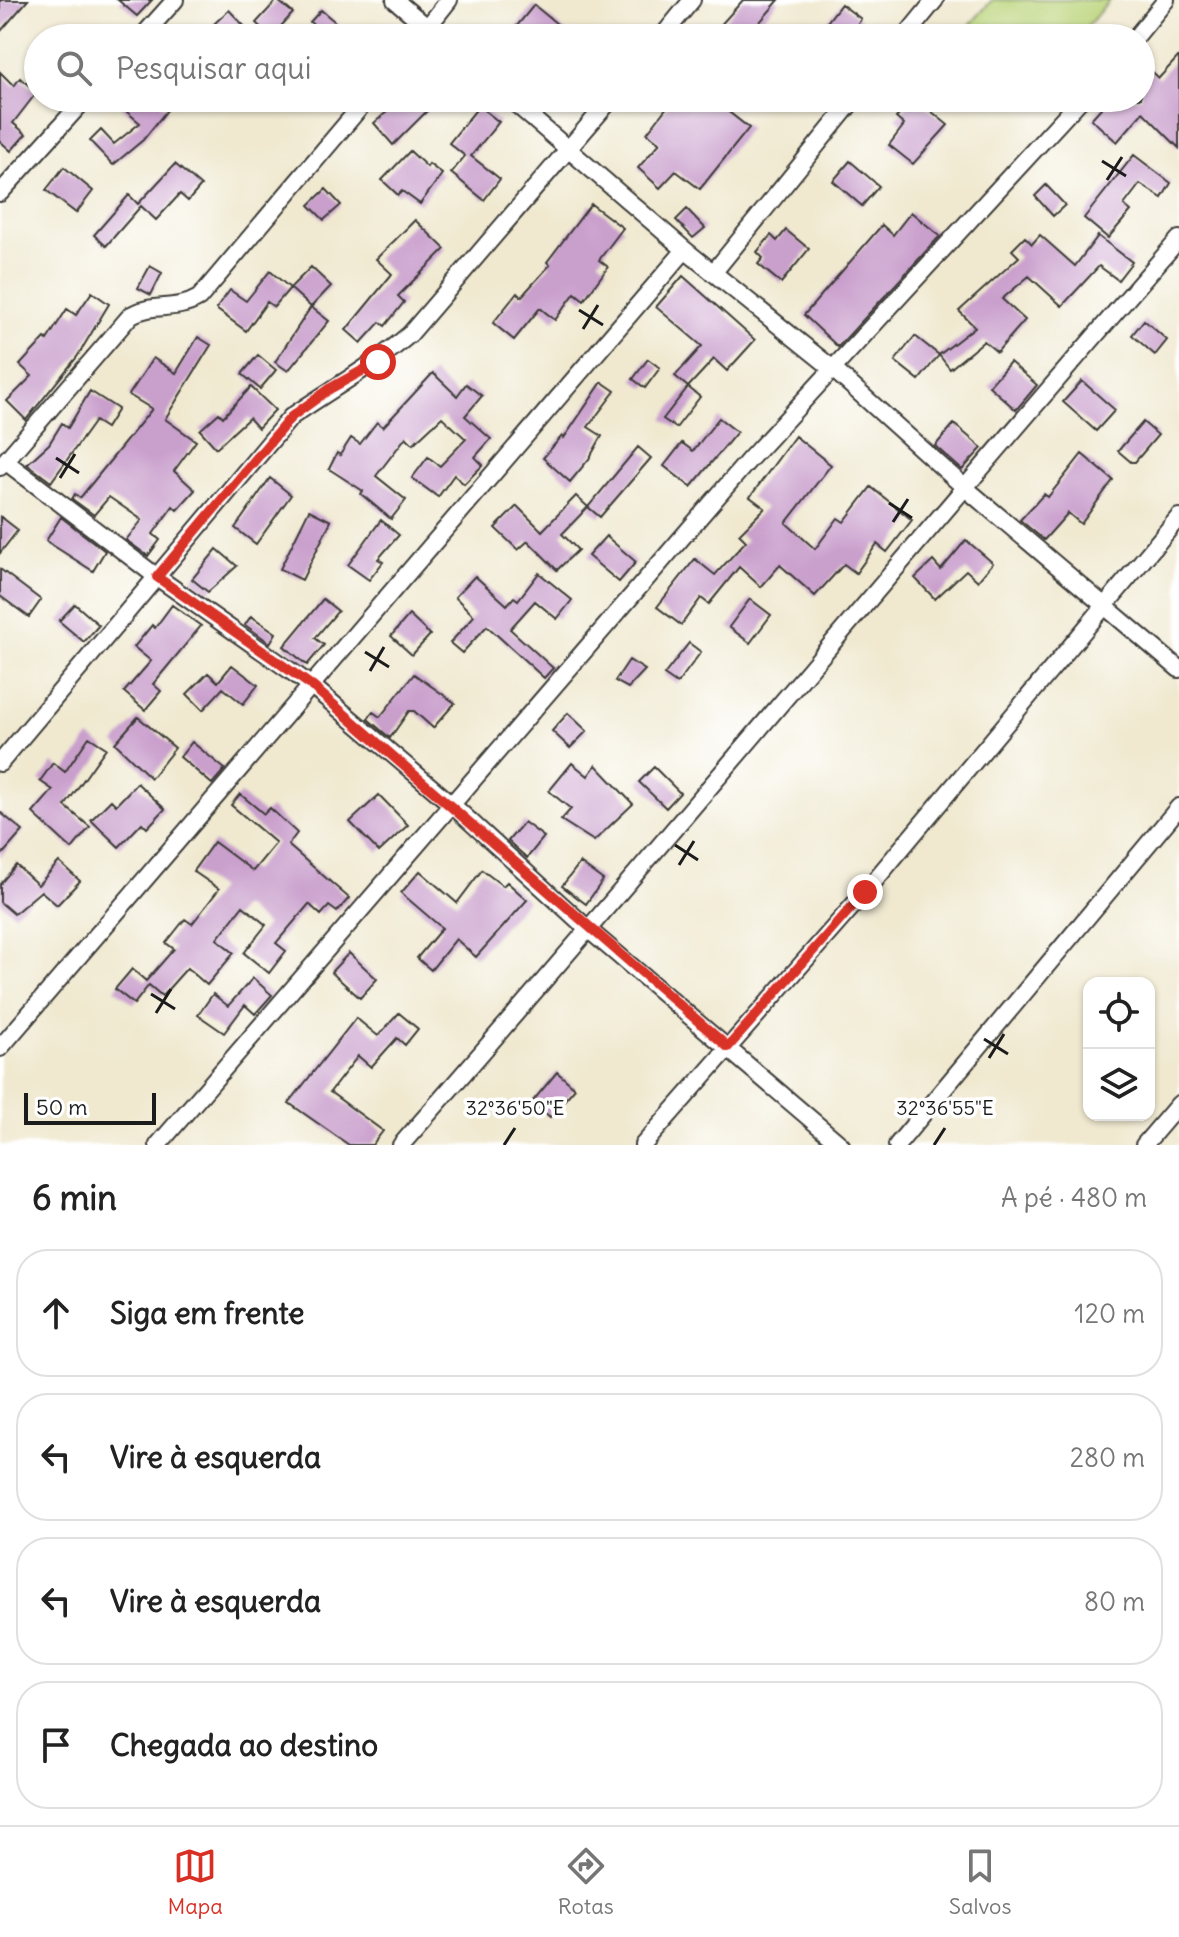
<!DOCTYPE html>
<html lang="pt">
<meta charset="utf-8">
<style>
body{margin:0;font-family:Delius,sans-serif;background:#f6f6f6;color:#222}
.controls{position:absolute;right:24px;bottom:24px;display:grid;overflow:hidden;border-radius:16px;box-shadow:0 2px 6px #0004}
.controls button{width:72px;height:72px;display:grid;place-items:center;padding:0;border:0;border-bottom:2px solid #e0e0e0;background:#fff;color:#222;font:40px sans-serif}
.scale{position:absolute;left:24px;bottom:20px;width:132px;box-sizing:border-box;padding-left:8px;border:4px solid #1c1c1c;border-top:0;font-size:22px;line-height:28px;white-space:nowrap;color:#1c1c1c;-webkit-text-stroke:6px #fff;paint-order:stroke}
.stop{position:absolute;width:24px;height:24px;margin:-18px;border:6px solid #d93025;border-radius:50%;background:#fff}
.stop.end{background:#d93025;border-color:#fff;box-shadow:0 2px 8px #0008}
.list{margin:0;padding:0;list-style:none}
h2{display:flex;justify-content:space-between;align-items:center;height:104px;margin:0;padding:0 32px;font-size:34px}
h2 small{font-size:26px;font-weight:400;color:#767676}
.list li{display:grid;grid-template-columns:52px 1fr auto;gap:24px;align-items:center;box-sizing:border-box;height:128px;margin:0 16px 16px;padding:0 16px;border:2px solid #e0e0e0;border-radius:32px}
.list b{display:block;font-size:30px;white-space:nowrap}
.list em{font-size:26px;font-style:normal;color:#767676}
.icon{flex:none;width:44px;height:44px;fill:none;stroke:currentColor;stroke-width:2;stroke-linecap:round;stroke-linejoin:round}
.map{position:relative;flex:none;width:1179px;height:1145px;overflow:hidden}
.search{position:absolute;background:#fff;box-shadow:0 2px 6px #0004;left:24px;right:24px;top:24px;height:88px;display:flex;align-items:center;gap:20px;box-sizing:border-box;padding:0 28px;border-radius:44px;color:#767676;font-size:30px}
.sheet{height:680px;background:#fff}
nav{display:flex;justify-content:space-around;align-items:center;box-sizing:border-box;height:112px;border-top:2px solid #e0e0e0;background:#fff;font-size:22px;color:#767676}
nav a{display:grid;justify-items:center;gap:4px}
nav .on{color:#d93025}
.map>svg:first-child{display:block}
</style>
<div class="map">
<svg width="1179" height="1145" viewBox="0 0 1179 1145">
<rect width="100%" height="100%" fill="#fff"/>
<filter id="ink" filterUnits="userSpaceOnUse"><feTurbulence type="fractalNoise" baseFrequency=".0125" numOctaves="2"/><feDisplacementMap in="SourceGraphic" scale="16" xChannelSelector="R" yChannelSelector="G"/><feConvolveMatrix kernelMatrix="1 2 1 2 8 2 1 2 1" color-interpolation-filters="sRGB"/></filter>
<filter id="wash" filterUnits="userSpaceOnUse"><feTurbulence type="fractalNoise" baseFrequency=".006" numOctaves="4" result="noise"/><feDisplacementMap in="SourceGraphic" scale="32" xChannelSelector="R" yChannelSelector="G"/><feGaussianBlur stdDeviation="1.8" result="paint"/><feColorMatrix in="noise" values="0 0 0 0 0 0 0 0 0 0 0 0 0 0 0 0 0 1.4 0 .05"/><feComposite in="paint" operator="in"/></filter>
<g filter="url(#wash)">
<rect width="100%" height="100%" fill="#f0e9d0"/>
<!-- green -->
<path fill="#bad378" stroke="#6b784a" stroke-width="2" d="M992 0H1110L1077 38H985L970 25Z"/>
<g id="blocks">
<!-- building -->
<path fill="#c99fcc" d="M0 0H28L0 32Z
M118 0H152L137 16Z
M277 0 293 13 271 37 256 23Z
M743 0H779L746 38H709Z
M841 4 861 19 848 38H815Z
M534 5 574 38H507Z
M229 10 248 30 240 38H199Z
M321 10 354 38H329L310 22Z
M1179 56V148L1143 112 1117 142 1091 119 1110 98H1141V61L1159 78Z
M0 72 14 86 20 78 37 92 13 123 26 134 11 151 0 141Z
M127 98H154L168 109 143 140 113 165 90 141 101 130 114 144 140 123 120 106Z
M403 98H440L393 145 374 123Z
M674 98H711L749 128 700 189 676 171 660 188 638 168 660 143 647 133Z
M915 98 948 125 913 164 889 145 904 125 896 118Z
M479 106 499 122 471 156 500 179 484 200 451 173 465 156 449 143Z
M410 151 427 167 429 164 442 174 420 204 402 191 398 195 382 180Z
M1134 155 1171 183 1162 198 1140 184 1124 205 1131 211 1108 238 1084 218Z
M850 161 879 186 862 206 833 181Z
M175 164 201 186 188 201 180 194 156 220 141 206 106 246 94 235 129 195 138 204Z
M64 167 93 191 76 213 46 190Z
M1046 185 1065 205 1053 216 1035 196Z
M326 189 341 205 324 220 309 205Z
M591 204 623 228 599 260 608 267 584 300 575 293 555 320 540 308 514 340 493 323 517 293 521 297 550 265 547 262Z
M687 209 705 228 693 238 676 220Z
M911 212 940 236 838 347 804 315 882 225 893 235Z
M415 220 445 249 398 296 404 302 385 326 380 322 361 343 346 330 392 274 376 259Z
M786 230 809 249 781 283 758 264 763 258 757 252 771 235 777 241Z
M1040 235 1075 266 1098 236 1132 262 1118 280 1099 266 1062 306 1029 276 1002 299 1025 320 997 352 984 341 950 369 939 355 975 327 959 311 1019 257 1012 250 1025 237 1032 244Z
M150 266 162 273 151 295 138 288Z
M311 267 331 286 311 307 290 288Z
M270 271 290 288 274 307 267 302 246 331 216 309 230 290 246 301Z
M683 276 755 340 727 371 714 359 688 387 675 376 702 346 656 307Z
M92 292 109 304 77 357 26 420 7 401 32 376 20 365 45 338 47 340 67 309 76 315Z
M311 307 329 321 288 371 275 362Z
M1144 320 1167 340 1155 355 1132 335Z
M915 336 939 355 919 380 895 361Z
M198 337 211 345 165 419 196 441 174 471 195 490 177 510 173 506 153 534 160 540 148 556 126 540 142 520 109 497 94 515 72 499 75 494 80 498 152 409 129 395 153 358 176 373Z
M258 355 276 370 260 389 242 374Z
M648 359 660 368 645 388 633 379Z
M1010 362 1037 385 1016 410 989 386Z
M433 373 457 396 466 384 482 396 465 416 491 439 475 457 483 465 464 484 454 475 438 497 412 478 428 457 440 466 466 439 442 417 413 444 406 437 376 476 406 500 391 519 361 494 363 491 329 469 337 453 340 455 351 438 360 444 377 422 383 427Z
M1082 381 1115 410 1096 431 1063 402Z
M602 382 615 391 588 427 602 436 589 459 570 482 543 458 562 436 564 438Z
M251 387 275 410 258 428 249 418 216 448 200 430 219 413 223 417Z
M688 387 700 397 676 428 663 419Z
M90 391 118 409 106 428 95 421 51 482 27 464 49 444 62 423 68 428Z
M719 418 737 432 691 487 664 466 682 443 693 451Z
M1143 422 1158 435 1135 462H1131L1118 451Z
M954 424 982 448 962 470 935 446Z
M795 436 831 465 786 523 815 549 838 518 844 522 871 487 912 520 887 552 877 544 856 573 844 564 815 596 780 565 761 587 739 567 709 604 701 598 681 625 657 607 695 559 715 575 746 541 739 534 765 508 750 497Z
M638 447 651 458 600 517 588 507Z
M1082 454 1113 480 1081 524 1068 513 1044 540 1020 520 1044 494 1048 497Z
M270 478 291 495 256 544 235 528Z
M576 496 588 507 562 534 578 550 557 570 528 541 518 550 495 528 517 506 542 531Z
M309 510 331 521 302 580 280 569Z
M0 516 18 530 0 553Z
M61 517 105 551 93 571 46 541Z
M381 520 399 535 378 559 383 562 369 580 348 565Z
M606 536 636 562 619 582 588 556Z
M966 540 993 563 978 581 966 570 935 599 915 578 933 561 941 570Z
M217 549 237 566 208 592 192 579Z
M0 569 41 600 29 617 0 596Z
M539 573 572 600 557 619 535 601 510 629 553 668 544 678 487 626 462 653 450 643 474 616 455 597 475 576 507 605 514 597 518 600Z
M323 599 338 611 315 638 324 645 307 665 284 646Z
M750 599 771 615 750 643 729 627Z
M75 604 99 625 84 642 59 621Z
M172 605 201 626 153 684 161 691 145 710 124 692 151 661 134 647 152 625 155 628Z
M409 615 430 635 412 655 391 636Z
M251 616 276 633 270 643 245 625Z
M689 643 701 652 677 684 664 675Z
M629 660 645 670 628 688 615 681Z
M232 665 258 685 243 704 223 688 203 710 187 694 208 673 218 682Z
M414 674 455 703 433 728 414 711H409L390 738 368 719 373 712 380 717Z
M568 713 587 731 570 748 552 731Z
M138 717 175 748 151 778 115 743Z
M89 737 106 748 65 806 90 827 72 849 33 813 53 790 40 781 53 763 65 772Z
M192 742 225 769 212 784 180 757Z
M572 763 588 776 596 765 633 804 594 841 561 820 571 809 549 791Z
M654 767 680 793 666 808 639 782Z
M137 783 165 809 147 828 142 823 119 847 91 820 111 800 116 805Z
M240 794 264 814 270 808 297 833 288 845 349 898 337 912 329 906 321 915 309 904 276 943 286 951 269 973 244 953 266 925 243 906 217 939 234 953 207 985 187 968 162 996 149 985 134 1004 115 989 132 969 146 981 174 949 166 943 185 919 192 924 219 889 193 871 214 842 253 871 276 843 231 805Z
M379 795 408 825 379 852 350 822Z
M0 812 23 831 0 857Z
M524 822 544 837 527 858 508 841Z
M59 862 80 881 57 905 41 891 14 914 0 902V884L16 865 38 885Z
M580 863 603 880 586 904 562 886Z
M482 870 503 886 507 882 527 900 476 957 456 939 431 970 417 958 442 928 401 893 420 871 457 903Z
M349 953 377 979 360 998 331 972Z
M253 978 272 995 255 1014 245 1005 224 1033 198 1015 213 994 228 1006Z
M399 1013 418 1029 405 1045 397 1038 371 1067 358 1056 330 1092 383 1131 372 1145H349L289 1103 356 1018 378 1036Z
M557 1072 575 1088 550 1117 532 1102Z"/>
</g>
</g>
<g filter="url(#ink)">
<use href="#blocks" fill-opacity="0" stroke="#3c3b37" stroke-width="2"/>
<g fill="none" stroke-linecap="round" stroke-linejoin="round">
<!-- minor casing -->
<g stroke="#3c3b37" stroke-width="20">
<path id="minor" d="M395 0 440 38
M141 38 175 0
M419 38 449 0
M661 38 692 0
M904 38 935 0
M1135 38 1166 0
M509 98 685 250 833 369 963 486 1179 669
M0 193 86 98
M713 273 855 98
M5 461 157 577 312 686 450 803 589 930 841 1145
M0 467 131 315C155 302 175 312 199 298L368 98
M0 763 291 417C331 389 373 366 410 334L612 98
M0 1048 685 250
M158 1145 748 461 1082 98
M401 1145C664 846 917 539 1179 239
M643 1145 865 892 1179 517
M897 1145 1179 807
M1144 1145 1179 1104"/>
</g>
<!-- minor -->
<use href="#minor" stroke="#fff" stroke-width="16"/>
</g>
</g>
<g fill="none" stroke-linecap="round" stroke-linejoin="round" filter="url(#ink)">
<!-- route -->
<path stroke="#d93025" stroke-width="10" d="M378 362 331 388 291 417 157 577 312 686 728 1047 865 892"/>
</g>
<!-- ticks -->
<path fill="none" stroke="#1c1c1c" stroke-width="3" d="M1102 161 1126 176M1107 180 1122 157M579 310 603 325M583 329 598 305M56 458 79 473M60 478 75 454M889 503 912 518M893 522 908 499M365 652 389 667M370 671 384 647M675 845 698 860M679 865 694 841M151 994 175 1009M156 1013 171 989M984 1039 1008 1054M989 1058 1004 1034M504 1145 515 1128M934 1145 945 1128"/>
<g font-size="20" text-anchor="middle" fill="#1c1c1c" stroke="#fff" stroke-width="7" stroke-linejoin="round" paint-order="stroke">
<text x="515" y="1115">32°36'50"E</text>
<text x="945" y="1115">32°36'55"E</text>
</g>
</svg>
<div class="controls">
<button><svg class="icon" aria-label="locate" viewBox="0 0 24 24"><circle cx="12" cy="12" r="6"/><path d="M12 2v4M12 18v4M2 12h4M18 12h4"/></svg></button>
<button><svg class="icon" aria-label="layers" viewBox="0 0 24 24"><path d="M12 4l9 5-9 5-9-5zM3 14l9 5 9-5"/></svg></button>
</div>
<div class="scale">50 m</div>
<div class="stop" style="left:378px;top:362px"></div>
<div class="stop end" style="left:865px;top:892px"></div>
<div class="search"><svg class="icon" aria-label="search" viewBox="0 0 24 24"><circle cx="10" cy="10" r="6"/><path d="M15 15l6 6"/></svg>Pesquisar aqui</div>
</div>
<section class="sheet">
<h2>6 min<small>A pé · 480 m</small></h2>
<ul class="list">
<li><svg class="icon" aria-label="ahead" viewBox="0 0 24 24"><path d="M12 20V5M6 11l6-6 6 6"/></svg><div><b>Siga em frente</b></div><em>120 m</em></li>
<li><svg class="icon" aria-label="left" viewBox="0 0 24 24"><path d="M17 20v-9H6M10 6l-5 5 5 5"/></svg><div><b>Vire à esquerda</b></div><em>280 m</em></li>
<li><svg class="icon" aria-label="left" viewBox="0 0 24 24"><path d="M17 20v-9H6M10 6l-5 5 5 5"/></svg><div><b>Vire à esquerda</b></div><em>80 m</em></li>
<li><svg class="icon" aria-label="arrive" viewBox="0 0 24 24"><path d="M6 21V4h12l-3 4 3 4H6"/></svg><div><b>Chegada ao destino</b></div></li>
</ul>
</section>
<nav>
<a class="on"><svg class="icon" aria-label="map" viewBox="0 0 24 24"><path d="M3 6l6-2 6 2 6-2v14l-6 2-6-2-6 2zM9 4v14M15 6v14"/></svg>Mapa</a>
<a><svg class="icon" aria-label="directions" viewBox="0 0 24 24"><path d="M12 3l9 9-9 9-9-9zM9 14v-3h6M13 9l2 2-2 2"/></svg>Rotas</a>
<a><svg class="icon" aria-label="saved" viewBox="0 0 24 24"><path d="M7 4h10v16l-5-4-5 4z"/></svg>Salvos</a>
</nav>
